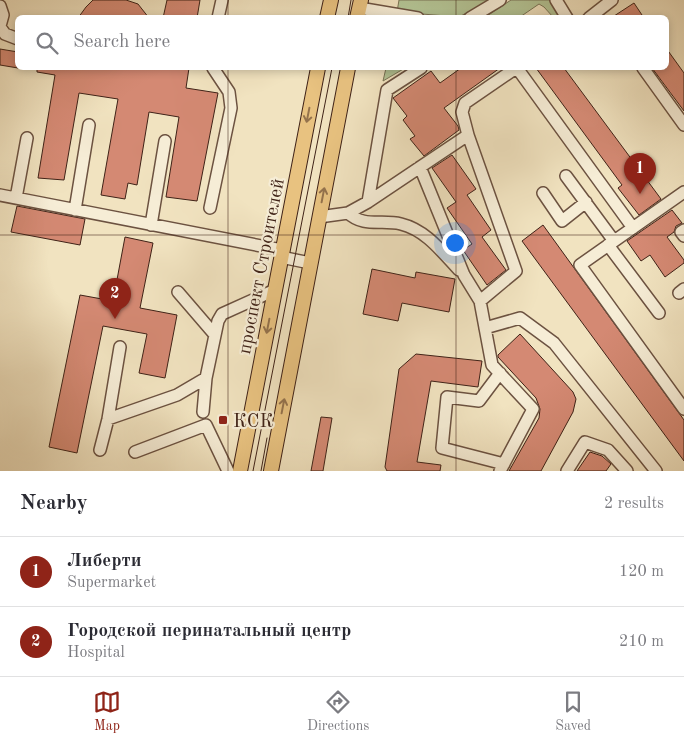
<!DOCTYPE html>
<meta charset="utf-8">
<style>
body{margin:0;font-family:"Old Standard TT",serif;background:#f2f2f3;color:#2b2b33}
.you{position:absolute;left:454px;top:242px;width:18px;height:18px;margin:-12px;border:4px solid #fff;border-radius:50%;background:#1a73e8;box-shadow:0 0 0 8px #1a73e833}
.badge{display:grid;place-items:center;width:32px;height:32px;border-radius:50%;background:#8f2418;color:#fff;font-size:16px;font-weight:700}
.pin{position:absolute;translate:-50% -41px;filter:drop-shadow(0 1px 2px #0008)}
.pin::after{content:'';position:absolute;top:26px;width:18px;height:15px;background:inherit;clip-path:polygon(0 0,100% 0,50% 100%)}
.list{margin:0;padding:0;list-style:none}
h2{display:flex;justify-content:space-between;align-items:center;height:65px;margin:0;padding:0 20px;font-size:21px}
h2 small{font-size:16px;font-weight:400;color:#7c7c81}
.list li{display:grid;grid-template-columns:32px 1fr auto;gap:15px;align-items:center;box-sizing:border-box;height:70px;padding:0 20px;border-top:1px solid #e1e1e2}
.list b{display:block;font-size:19px;white-space:nowrap}
.list p{margin:0;font-size:16px;white-space:nowrap;color:#7c7c81}
.list em{font-size:16px;font-style:normal;color:#7c7c81}
.icon{flex:none;width:28px;height:28px;fill:none;stroke:currentColor;stroke-width:2;stroke-linecap:round;stroke-linejoin:round}
.map{position:relative;flex:none;width:684px;height:471px;overflow:hidden}
.search{position:absolute;background:#fff;box-shadow:0 2px 8px #0003;left:15px;right:15px;top:15px;height:55px;display:flex;align-items:center;gap:12px;box-sizing:border-box;padding:0 18px;border-radius:8px;color:#7c7c81;font-size:19px}
.sheet{height:205px;background:#fff}
nav{display:flex;justify-content:space-around;align-items:center;box-sizing:border-box;height:70px;border-top:1px solid #e1e1e2;background:#fff;font-size:14px;color:#7c7c81}
nav a{display:grid;justify-items:center;gap:2px}
nav .on{color:#8f2418}
.map>svg:first-child{display:block}
</style>
<div class="map">
<svg width="684" height="471" viewBox="0 0 684 471">
<rect width="100%" height="100%" fill="#f1e3c0"/>
<filter id="stains"><feTurbulence type="fractalNoise" baseFrequency=".004" numOctaves="4"/><feColorMatrix values="0 0 0 0 .2 0 0 0 0 .09 0 0 0 0 .02 0 0 0 .5 -.17"/></filter>
<radialGradient id="worn" r=".72"><stop offset=".6" stop-color="#630" stop-opacity="0"/><stop offset="1" stop-color="#630" stop-opacity=".3"/></radialGradient>
<!-- green -->
<path fill="#b4c596" stroke="#7a7456" d="M399 0H490L459 17 397 12Z
M511 0H552L564 17H553L544 7 539 4 520 17 484 18Z
M386 68H405L383 81Z"/>
<!-- building -->
<path fill="#d48973" stroke="#3f2217" d="M93 0H126L138 4 149 18H78L86 7Z
M167 0H200L197 18H163Z
M634 3 644 18H611Z
M666 48 684 73V111L652 68H666Z
M0 49 18 52V68L0 65Z
M37 68H189L186 88 218 93 197 201 166 197 179 117 149 112 137 185 128 183 125 199 101 195 118 99 79 93 64 180 38 178 55 75 37 72Z
M461 68H500L444 108 458 126 459 130 424 156 410 139 415 136 403 120 407 116 393 98 431 71 440 83Z
M536 68H564L661 199 639 215 618 188 622 185Z
M452 155 476 189 467 195 491 230 482 237 506 270 487 285 463 250 472 244 447 208 456 202 432 168Z
M17 206 85 219 80 245 11 232Z
M672 210 682 223 676 226 674 232 667 237 684 260V263L665 277 650 255 641 261 627 241Z
M543 225 684 420V461L522 241Z
M125 237 153 243 140 308 177 315 165 378 139 373 147 334 103 326 77 453 49 447 80 295 113 301Z
M372 269 415 278 416 272 455 279 449 312 402 303 398 321 363 314Z
M520 334 573 392 576 399 573 412 541 471H509L539 418 540 409 536 398 498 357V355Z
M416 354 482 361 478 387 431 381 417 462 441 465 440 471H387L385 467 399 369Z
M321 417 332 418 323 471H311Z
M590 452 602 456 611 464 606 471H577Z"/>
<g fill="none" stroke-linecap="round" stroke-linejoin="round">
<!-- minor casing -->
<g stroke="#6c5241" stroke-width="14">
<path id="minor" d="M556 0 567 18
M0 6 3 15 0 26
M359 8 418 18
M218 18 222 0
M470 18 500 0
M589 18 612 0
M0 27 5 34 18 39
M517 68 633 228
M643 68 684 125
M420 167 464 275 480 301 516 271 468 135
M566 176 614 241
M684 192 580 265 684 409
M543 193 562 221 586 202
M0 195 282 250
M16 198 27 138
M368 202 387 90 421 68
M210 208 231 108 229 92 213 68
M75 210 89 125
M348 213C364 228 382 219 401 224 426 230 442 252 459 270
M319 217 348 213 368 202 468 135 462 112 465 103 516 68
M151 225 165 141
M684 230 681 232 684 236
M608 245 659 313
M281 257 310 263
M178 292 215 335
M679 293 684 289
M480 301 492 365 533 409 500 471
M485 328 520 318 554 343 656 471
M500 373 479 401 447 397 442 448 504 464
M203 412 206 378 218 321 222 314 275 290
M108 419 177 395 206 378
M100 450 108 419 120 347
M135 452 206 425 228 471
M567 471 585 442 608 450 627 471"/>
</g>
<!-- major casing -->
<g stroke="#3f2217" stroke-width="16">
<path id="major" d="M327 18 331 0
M357 18 361 0
M240 471 318 68
M271 471 348 68"/>
</g>
<!-- minor -->
<use href="#minor" stroke="#f6edd6" stroke-width="11"/>
<!-- major -->
<use href="#major" stroke="#e8c280" stroke-width="14"/>
<!-- tram -->
<path stroke="#3f2217" stroke-width="1" d="M348 18 351 0
M253 471 332 68
M261 471 267 438"/>
</g>
<!-- one-way arrows -->
<defs><path id="oneway-shaft" d="M-6 0H5M1.5-3L5.5 0L1.5 3" fill="none" stroke-width="1.6" stroke-linecap="round" stroke-linejoin="round" transform="scale(1.25)"/></defs>
<g stroke="#94724c">
<use href="#oneway-shaft" transform="translate(308 115) rotate(101)"/>
<use href="#oneway-shaft" transform="translate(323 195) rotate(-79)"/>
<use href="#oneway-shaft" transform="translate(268 326) rotate(101)"/>
<use href="#oneway-shaft" transform="translate(283 406) rotate(-79)"/>
</g>
<!-- grid -->
<path fill="none" stroke="#3f2217" stroke-width="1" stroke-opacity="0.55" d="M228 0V18M456 0V18M228 68V471M456 68V471M0 235H684"/>
<!-- markers -->
<rect fill="#8f2418" stroke="#f6edd6" stroke-width="2" x="218" y="415" width="10" height="10" rx="2.5"/>
<g text-anchor="middle" stroke-width="4.5" stroke-linejoin="round" paint-order="stroke">
<!-- street labels -->
<g font-size="19" fill="#3f2217" stroke="#f6edd6">
<text transform="translate(260 266) rotate(-79)" y="7">проспект Строителей</text>
</g>
<!-- poi labels -->
<g font-size="19" fill="#3f2217" stroke="#f6edd6" text-anchor="start">
<text x="233" y="427">КСК</text>
</g>
</g>
<rect width="100%" height="100%" filter="url(#stains)"/>
<rect width="100%" height="100%" fill="url(#worn)"/>
</svg>
<div class="you"></div>
<div class="pin badge" style="left:640px;top:194px">1</div>
<div class="pin badge" style="left:115px;top:319px">2</div>
<div class="search"><svg class="icon" aria-label="search" viewBox="0 0 24 24"><circle cx="10" cy="10" r="6"/><path d="M15 15l6 6"/></svg>Search here</div>
</div>
<section class="sheet">
<h2>Nearby<small>2 results</small></h2>
<ul class="list">
<li><span class="badge">1</span><div><b>Либерти</b><p>Supermarket</p></div><em>120 m</em></li>
<li><span class="badge">2</span><div><b>Городской перинатальный центр</b><p>Hospital</p></div><em>210 m</em></li>
</ul>
</section>
<nav>
<a class="on"><svg class="icon" aria-label="map" viewBox="0 0 24 24"><path d="M3 6l6-2 6 2 6-2v14l-6 2-6-2-6 2zM9 4v14M15 6v14"/></svg>Map</a>
<a><svg class="icon" aria-label="directions" viewBox="0 0 24 24"><path d="M12 3l9 9-9 9-9-9zM9 14v-3h6M13 9l2 2-2 2"/></svg>Directions</a>
<a><svg class="icon" aria-label="saved" viewBox="0 0 24 24"><path d="M7 4h10v16l-5-4-5 4z"/></svg>Saved</a>
</nav>
